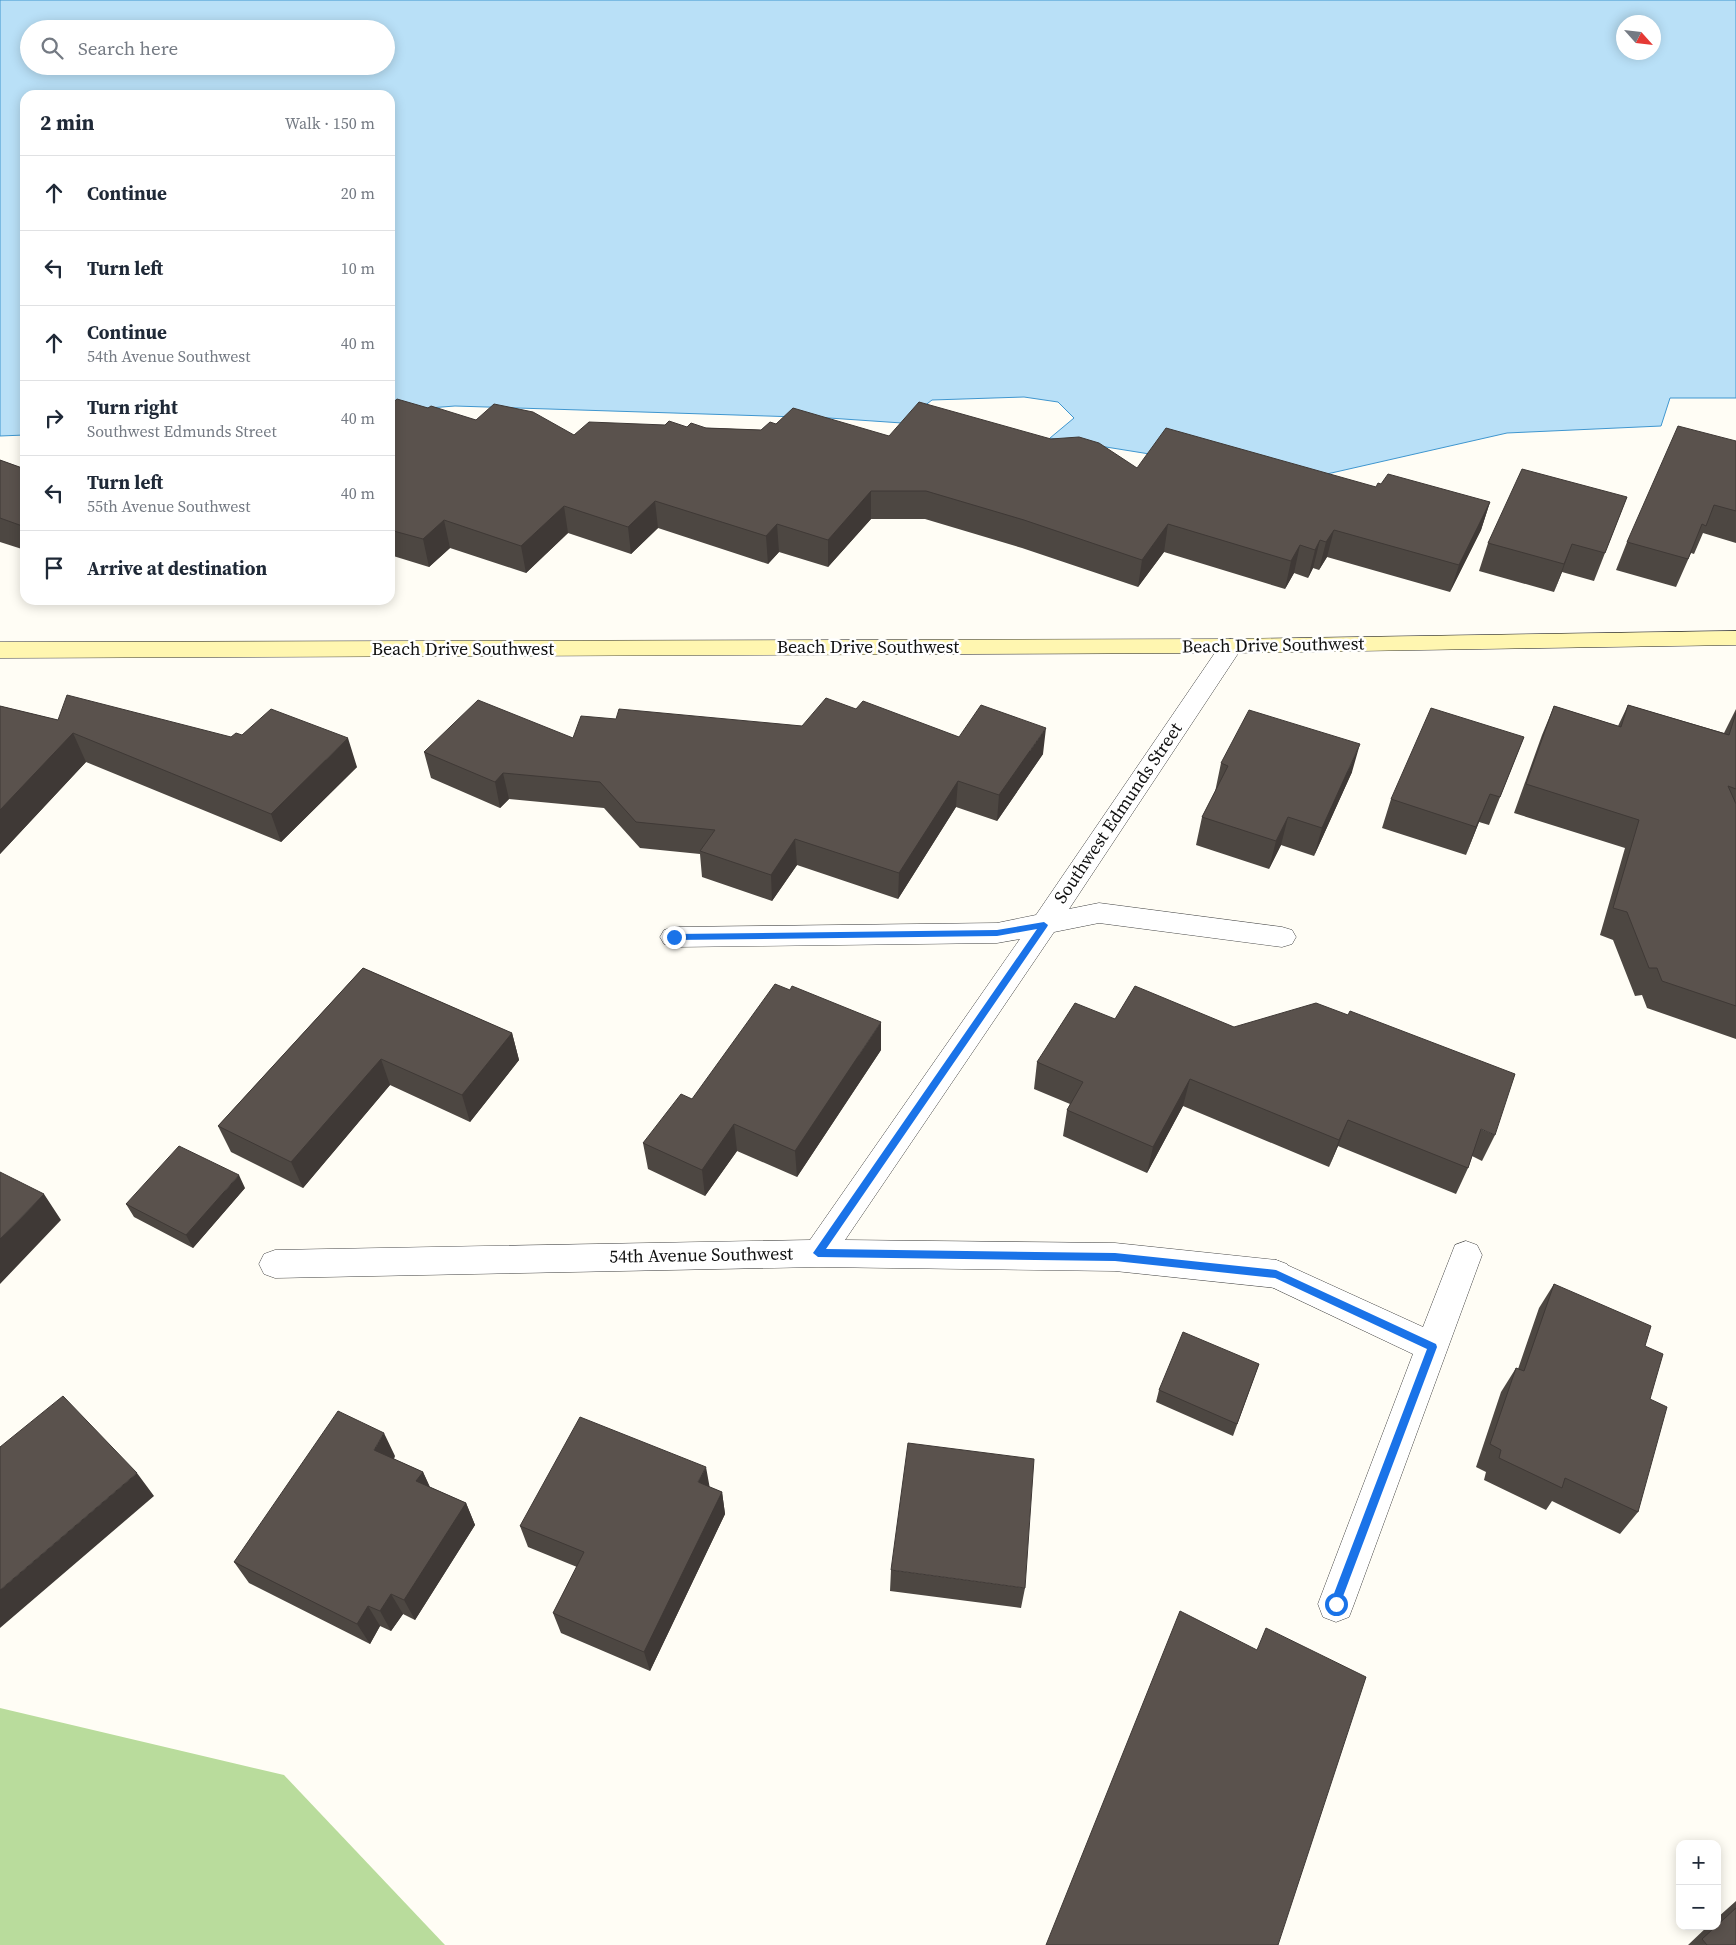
<!DOCTYPE html>
<meta charset="utf-8">
<style>
body{margin:0;font-family:"Source Serif 4",serif;background:#f2f2f3;color:#1f2937}
.controls{position:absolute;right:15px;bottom:15px;display:grid;overflow:hidden;border-radius:10px;box-shadow:0 2px 12px #0003}
.controls button{width:45px;height:45px;display:grid;place-items:center;padding:0;border:0;border-bottom:1px solid #e0e1e3;background:#fff;color:#1f2937;font:25px sans-serif}
.compass{position:absolute;left:1616px;top:15px;width:45px;height:45px;border-radius:50%;background:#fff;box-shadow:0 2px 12px #0003;rotate:117deg}
.stop{position:absolute;width:15px;height:15px;margin:-11px;border:4px solid #1a73e8;border-radius:50%;background:#fff}
.stop.end{background:#1a73e8;border-color:#fff;box-shadow:0 1px 5px #0008}
.list{margin:0;padding:0;list-style:none}
h2{display:flex;justify-content:space-between;align-items:center;height:65px;margin:0;padding:0 20px;font-size:21px}
h2 small{font-size:16px;font-weight:400;color:#747a83}
.list li{display:grid;grid-template-columns:32px 1fr auto;gap:15px;align-items:center;box-sizing:border-box;height:75px;padding:0 20px;border-top:1px solid #e0e1e3}
.list b{display:block;font-size:19px;white-space:nowrap}
.list p{margin:0;font-size:16px;white-space:nowrap;color:#747a83}
.list em{font-size:16px;font-style:normal;color:#747a83}
.icon{flex:none;width:28px;height:28px;fill:none;stroke:currentColor;stroke-width:2;stroke-linecap:round;stroke-linejoin:round}
.map{position:relative;flex:none;width:1736px;height:1945px;overflow:hidden}
.search{position:absolute;background:#fff;box-shadow:0 2px 12px #0003;left:20px;top:20px;width:375px;height:55px;display:flex;align-items:center;gap:12px;box-sizing:border-box;padding:0 18px;border-radius:28px;color:#747a83;font-size:19px}
.panel{position:absolute;background:#fff;box-shadow:0 2px 12px #0003;left:20px;top:90px;width:375px;height:515px;border-radius:15px}
.map>svg:first-child{display:block}
</style>
<div class="map">
<svg width="1736" height="1945" viewBox="0 0 1736 1945">
<rect width="100%" height="100%" fill="#fffdf5"/>
<!-- forest -->
<path fill="#b9dc9c" d="M0 1708 284 1775 445 1945H0Z"/>
<!-- water -->
<path fill="#b9e0f7" stroke="#3f96cf" fill-rule="evenodd" d="M0 0H1736V398H1670L1661 426 1507 433 1305 479 1050 438 1074 418 1058 402 1024 397 932 400 902 423 829 418 455 406 390 411V95H25V435L0 436ZM1624 22H1654V52H1624ZM29 29H386V66H29Z"/>
<g fill="none" stroke-linecap="round" stroke-linejoin="round">
<!-- service casing -->
<g stroke="#444" stroke-width="1">
<path id="service" d="M1466 1241 1477 1245 1482 1255 1354 1604 1349 1617 1336 1622 1323 1617 1318 1604 1413 1354 1265 1284 1260 1274 1265 1264 1276 1260 1423 1327 1455 1245Z"/>
</g>
<!-- minor casing -->
<g stroke="#444" stroke-width="1">
<path id="minor" d="M1231 639 1239 641 1243 646 1069 909 1099 903 1282 927 1292 930 1296 937 1292 944 1282 947 1099 923 1054 932 845 1240 1115 1243 1276 1260 1287 1264 1292 1274 1287 1284 1276 1288 1115 1271 818 1267 275 1278 264 1274 259 1264 264 1254 275 1250 810 1240 1020 939 997 943 674 947 664 944 660 937 664 930 674 927 997 923 1036 915 1223 641Z"/>
</g>
<!-- secondary casing -->
<g stroke="#333" stroke-width="1">
<path id="secondary" d="M1736 631V645L1231 653 0 658V642L1231 639Z"/>
</g>
<!-- service -->
<use href="#service" fill="#fff" fill-rule="evenodd"/>
<!-- minor -->
<use href="#minor" fill="#fff" fill-rule="evenodd"/>
<!-- secondary -->
<use href="#secondary" fill="#fff6b0" fill-rule="evenodd"/>
</g>
<!-- wall -->
<path fill="#4d4742" d="M390 405 428 408 476 420 574 435 687 427 761 430 776 424 889 436 1137 468 1376 487 1490 502 1481 530 1450 592 1327 557 1319 570 1313 568 1308 578 1294 573 1285 589 1164 552 1138 587 1022 548 925 519H871L828 567 779 552 768 564 658 528 631 554 568 533 526 573 450 548 429 567 390 555Z
M1736 441V543L1703 533 1694 554 1691 553 1676 587 1616 570 1627 542Z
M0 460 25 469V550L0 542Z
M1627 497 1594 581 1562 572 1554 592 1479 571 1488 543Z
M1628 705 1724 733 1736 709V1039L1647 1008 1642 995 1635 996 1613 940 1600 935 1625 848 1514 813 1542 735 1554 706 1618 726Z
M0 706 58 720 231 737 357 767 281 842 86 762 0 854Z
M856 709 959 737 1043 754 997 821 956 807 898 899 797 865 772 901 702 877 700 854 640 848 604 808 509 799 500 808 431 778 424 752 573 738 616 719 802 726Z
M1524 737 1489 825 1479 822 1466 855 1382 828 1391 799Z
M1221 763 1352 772 1314 856 1281 845 1269 869 1196 845 1202 817 1215 792Z
M363 968 512 1033 519 1060 470 1122 390 1085 303 1188 231 1152 218 1126Z
M1115 1019 1234 1027 1495 1135 1482 1161 1472 1156 1468 1168 1456 1194 1338 1146 1329 1167 1183 1106 1147 1173 1063 1136 1067 1110 1070 1104 1034 1089 1037 1062Z
M881 1050 797 1177 737 1151 705 1196 648 1169 643 1143 692 1099Z
M245 1188 193 1248 134 1217 126 1204Z
M1554 1284 1645 1346 1650 1399 1638 1512 1620 1534 1552 1501 1546 1510 1484 1480 1486 1472 1476 1467 1501 1392 1516 1368 1518 1369 1539 1308Z
M1259 1364 1233 1436 1156 1402 1159 1390Z
M395 1456 394 1459 423 1472 430 1487 466 1503 475 1525 415 1620 403 1614 391 1631 380 1626 370 1644 249 1583 234 1562Z
M709 1487 722 1492 725 1514 650 1671 561 1633 553 1613 577 1567 528 1547 520 1526Z
M891 1570 1025 1588 1021 1608 890 1591Z
M1736 1901V1945H1688L1708 1926H1717V1918Z"/>
<!-- shaded-wall -->
<path fill="#3f3936" d="M871 491V519L828 567V540Z
M655 501 658 528 631 554 628 527Z
M1490 502 1481 530 1450 592 1459 565Z
M564 506 568 533 526 573 521 546Z
M444 520 450 548 429 567 423 539Z
M777 524 779 552 768 564 766 536Z
M1168 524 1164 552 1138 587 1142 560Z
M1334 530 1327 557 1319 570 1326 542Z
M1320 540 1313 568 1308 578 1315 550Z
M1572 544 1562 572 1554 592 1564 564Z
M1300 545 1294 573 1285 589 1291 561Z
M1046 728 1043 754 997 821 999 795Z
M73 733 86 762 0 854V810Z
M348 738 357 767 281 842 271 814Z
M1360 744 1352 772 1314 856 1322 828Z
M503 773 509 799 500 808 495 782Z
M958 781 956 807 898 899 899 873Z
M1490 794 1479 822 1466 855 1476 827Z
M1288 817 1281 845 1269 869 1276 841Z
M795 839 797 865 772 901 771 875Z
M881 1022V1050L797 1177 795 1151Z
M512 1033 519 1060 470 1122 462 1095Z
M381 1059 390 1085 303 1188 291 1162Z
M1190 1079 1183 1106 1147 1173 1153 1147Z
M1348 1120 1338 1146 1329 1167 1339 1140Z
M734 1124 737 1151 705 1196 702 1170Z
M239 1175 245 1188 193 1248 186 1235Z
M44 1194 61 1220 0 1284V1239Z
M384 1433 395 1456 385 1472 374 1450Z
M706 1467 710 1489 698 1482Z
M423 1472 433 1495 416 1481Z
M137 1473 154 1496 0 1628V1590Z
M722 1492 725 1514 650 1671 644 1652Z
M466 1503 475 1525 415 1620 404 1600Z
M391 1594 403 1614 391 1631 380 1611Z
M368 1606 380 1626 370 1644 357 1624Z"/>
<!-- building -->
<path fill="#5a524d" stroke="#3f3936" d="M397 399 428 408 431 406 476 420 494 404 533 412 574 435 589 422 665 425 669 421 687 427 691 423 706 428 761 430 770 422 776 424 793 408 889 436 919 402 1051 439 1079 437 1099 443 1137 468 1166 428 1376 487 1378 483 1381 484 1388 474 1490 502 1459 565 1334 530 1326 542 1320 540 1315 550 1300 545 1291 561 1168 524 1142 560 1024 520 926 491H871L828 540 777 524 766 536 655 501 628 527 564 506 521 546 444 520 423 539 390 530V405Z
M1678 426 1736 441V511L1714 505 1706 526 1702 524 1688 559 1627 542Z
M0 460 25 469V527L0 518Z
M1522 469 1627 497 1605 553 1572 544 1564 564 1488 543Z
M67 695 231 737 236 733 242 735 271 709 348 738 271 814 73 733 0 810V706L58 720Z
M826 698 856 709 863 701 959 737 981 705 1046 728 999 795 958 781 899 873 795 839 771 875 700 851 715 830 636 822 600 782 503 773 495 782 424 752 478 700 573 738 581 716 616 719 619 709 802 726Z
M1628 705 1729 735 1736 713V789L1728 786 1736 804V1006L1662 981 1657 968H1649L1627 912 1613 908 1639 820 1526 784 1554 706 1621 727Z
M1431 708 1524 737 1500 797 1490 794 1476 827 1391 799Z
M1249 710 1360 744 1322 828 1288 817 1276 841 1202 817 1228 766 1221 763Z
M363 968 512 1033 462 1095 381 1059 291 1162 218 1126Z
M775 984 790 990 792 986 881 1022 795 1151 734 1124 702 1170 643 1143 681 1094 692 1099Z
M1135 986 1234 1027 1316 1003 1348 1015 1350 1011 1515 1074 1495 1135 1481 1129 1468 1168 1348 1120 1339 1140 1190 1079 1153 1147 1067 1110 1083 1082 1037 1062 1075 1003 1115 1019Z
M179 1146 239 1175 186 1235 126 1204Z
M0 1172 44 1194 0 1239Z
M1554 1284 1651 1326 1645 1346 1663 1354 1650 1399 1667 1407 1638 1512 1565 1478 1562 1488 1499 1458 1501 1450 1490 1444 1516 1368 1524 1371Z
M1183 1332 1259 1364 1237 1424 1159 1390Z
M63 1396 137 1473 0 1590V1447Z
M338 1411 384 1433 374 1450 423 1472 416 1481 466 1503 404 1600 391 1594 380 1611 368 1606 357 1624 234 1562Z
M580 1417 706 1467 698 1482 722 1492 644 1652 553 1613 584 1552 520 1526Z
M908 1443 1034 1459 1025 1588 891 1570Z
M1180 1611 1257 1650 1266 1628 1366 1677 1278 1945H1046Z
M1736 1908V1945H1707L1702 1939Z"/>
<!-- route -->
<path fill="#1a73e8" d="M1044 922 1048 925 1047 927 826 1249 1115 1253 1276 1270 1436 1344 1437 1347 1339 1607 1336 1609 1330 1604 1427 1349 1275 1278 1115 1261 818 1257 813 1253 1037 929 997 936 674 940 670 937 674 934 997 930Z"/>
<g text-anchor="middle" stroke-width="5" stroke-linejoin="round" paint-order="stroke">
<!-- street labels -->
<g font-size="18" fill="#111" stroke="#fff">
<text transform="translate(1273 645) rotate(-1)" y="6">Beach Drive Southwest</text>
<text x="868" y="653">Beach Drive Southwest</text>
<text x="463" y="655">Beach Drive Southwest</text>
<text transform="translate(1118 813) rotate(-56)" y="6">Southwest Edmunds Street</text>
<text transform="translate(701 1255) rotate(-1)" y="6">54th Avenue Southwest</text>
</g>
</g>
</svg>
<div class="controls">
<button>+</button>
<button>−</button>
</div>
<svg class="compass" viewBox="-18 -18 36 36"><path d="M0-13l5 13h-10z" fill="#e53935"/><path d="M0 13l5-13h-10z" fill="#747a83"/></svg>
<div class="stop" style="left:1336px;top:1604px"></div>
<div class="stop end" style="left:674px;top:937px"></div>
<div class="search"><svg class="icon" aria-label="search" viewBox="0 0 24 24"><circle cx="10" cy="10" r="6"/><path d="M15 15l6 6"/></svg>Search here</div>
<section class="panel">
<h2>2 min<small>Walk · 150 m</small></h2>
<ul class="list">
<li><svg class="icon" aria-label="ahead" viewBox="0 0 24 24"><path d="M12 20V5M6 11l6-6 6 6"/></svg><div><b>Continue</b></div><em>20 m</em></li>
<li><svg class="icon" aria-label="left" viewBox="0 0 24 24"><path d="M17 20v-9H6M10 6l-5 5 5 5"/></svg><div><b>Turn left</b></div><em>10 m</em></li>
<li><svg class="icon" aria-label="ahead" viewBox="0 0 24 24"><path d="M12 20V5M6 11l6-6 6 6"/></svg><div><b>Continue</b><p>54th Avenue Southwest</p></div><em>40 m</em></li>
<li><svg class="icon" aria-label="right" viewBox="0 0 24 24"><path d="M7 20v-9h11M14 6l5 5-5 5"/></svg><div><b>Turn right</b><p>Southwest Edmunds Street</p></div><em>40 m</em></li>
<li><svg class="icon" aria-label="left" viewBox="0 0 24 24"><path d="M17 20v-9H6M10 6l-5 5 5 5"/></svg><div><b>Turn left</b><p>55th Avenue Southwest</p></div><em>40 m</em></li>
<li><svg class="icon" aria-label="arrive" viewBox="0 0 24 24"><path d="M6 21V4h12l-3 4 3 4H6"/></svg><div><b>Arrive at destination</b></div></li>
</ul>
</section>
</div>
